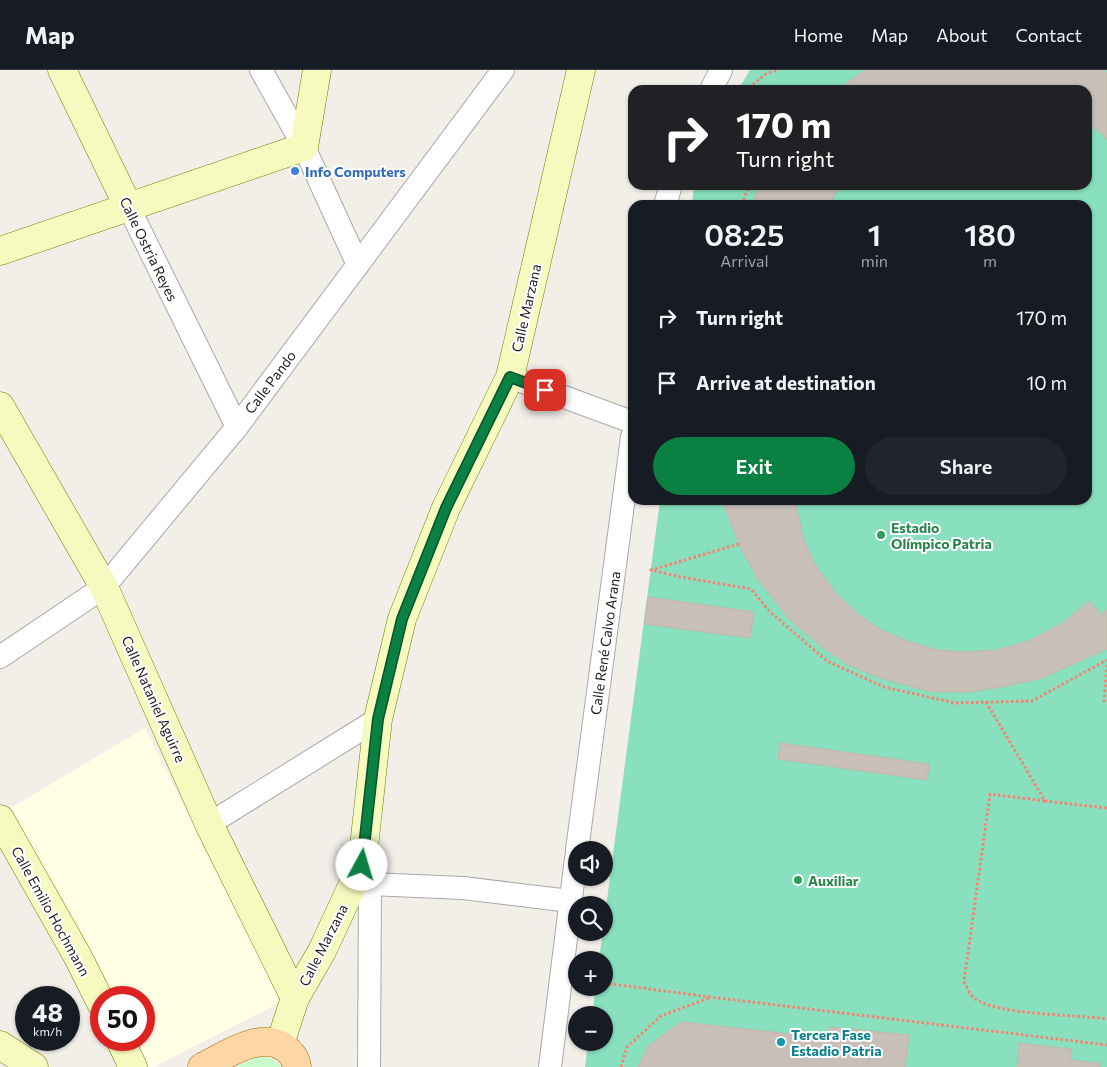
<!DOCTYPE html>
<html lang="en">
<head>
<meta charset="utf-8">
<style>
  body { margin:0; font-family:Commissioner,sans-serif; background:#20242c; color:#f1f3f6; height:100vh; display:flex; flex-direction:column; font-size:19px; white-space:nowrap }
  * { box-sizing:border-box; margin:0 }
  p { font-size:16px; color:#9ea1a6 }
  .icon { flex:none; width:28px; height:28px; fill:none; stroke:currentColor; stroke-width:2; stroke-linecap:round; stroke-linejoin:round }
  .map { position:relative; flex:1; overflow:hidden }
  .side { position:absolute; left:628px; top:130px; width:464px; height:305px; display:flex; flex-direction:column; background:#171b24; border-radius:15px; box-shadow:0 1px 4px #0004 }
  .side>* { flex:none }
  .hud { position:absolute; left:628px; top:15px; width:464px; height:105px; border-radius:15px; box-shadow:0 1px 4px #0004; background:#202124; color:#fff; overflow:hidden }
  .buttons { position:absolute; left:568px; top:771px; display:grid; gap:10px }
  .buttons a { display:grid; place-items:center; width:45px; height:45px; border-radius:50%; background:#171b24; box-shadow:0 1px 4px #0004; font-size:25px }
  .speed { position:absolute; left:15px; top:916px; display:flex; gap:10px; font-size:25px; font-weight:700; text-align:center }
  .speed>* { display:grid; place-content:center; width:65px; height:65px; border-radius:50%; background:#171b24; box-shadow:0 1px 4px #0004; line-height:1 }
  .speed small { font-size:12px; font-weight:400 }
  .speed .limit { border:8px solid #d22; background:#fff; color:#111 }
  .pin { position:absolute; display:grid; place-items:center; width:42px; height:42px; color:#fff; margin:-21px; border-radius:10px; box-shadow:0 2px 8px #0006 }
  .me { position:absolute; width:55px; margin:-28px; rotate:6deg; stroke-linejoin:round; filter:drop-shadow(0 0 4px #0008) }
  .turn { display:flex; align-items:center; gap:18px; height:105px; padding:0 25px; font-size:22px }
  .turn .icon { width:65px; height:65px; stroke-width:2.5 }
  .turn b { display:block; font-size:35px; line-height:42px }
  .eta { display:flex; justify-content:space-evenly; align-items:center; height:85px; text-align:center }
  .eta b { font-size:30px; font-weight:600; line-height:35px }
  .primary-button { display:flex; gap:10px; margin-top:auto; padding:10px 25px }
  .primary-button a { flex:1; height:58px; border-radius:30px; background:#0b8043; color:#fff; font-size:20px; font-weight:600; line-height:58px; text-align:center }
  .primary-button a+a { background:#20242c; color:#f1f3f6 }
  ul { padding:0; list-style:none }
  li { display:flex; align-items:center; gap:15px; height:65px; padding:0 25px }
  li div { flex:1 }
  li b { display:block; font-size:19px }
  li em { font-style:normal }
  header { display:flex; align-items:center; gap:30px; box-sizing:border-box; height:70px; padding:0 25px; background:#171b24; border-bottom:1px solid #363941 }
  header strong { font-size:24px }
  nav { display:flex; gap:28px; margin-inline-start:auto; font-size:18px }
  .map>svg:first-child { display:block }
  .education { fill:#ffffe5 }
  .park { fill:#c8facc }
  .pitch { fill:#88e0be }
  .building { fill:#c7bfb8; stroke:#c4b6ab }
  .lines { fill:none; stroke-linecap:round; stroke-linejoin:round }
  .street-casing { stroke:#a9a9a9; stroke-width:24 }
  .secondary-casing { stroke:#707d05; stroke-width:29 }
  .primary-casing { stroke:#a06b00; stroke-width:29 }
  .path { stroke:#fa8072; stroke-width:3; stroke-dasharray:2.5 2.5; stroke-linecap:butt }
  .street { stroke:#fff; stroke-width:22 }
  .secondary { stroke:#f7fabf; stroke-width:28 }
  .primary { stroke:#fcd6a4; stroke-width:28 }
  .route-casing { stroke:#07532c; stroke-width:12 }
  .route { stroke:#0b8043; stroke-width:9 }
  .shop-dot { fill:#3f7fe0; stroke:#fff; stroke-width:2 }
  .leisure-dot { fill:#2e9e5b; stroke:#fff; stroke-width:2 }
  .culture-dot { fill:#0f9aa8; stroke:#fff; stroke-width:2 }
  .labels { text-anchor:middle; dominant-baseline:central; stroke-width:4; stroke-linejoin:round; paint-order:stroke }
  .shop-label { font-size:14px; font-weight:bold; fill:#366cbe; stroke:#fff; text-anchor:start }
  .street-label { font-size:14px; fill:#222; stroke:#fff }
  .leisure-label { font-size:14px; font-weight:bold; fill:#27864d; stroke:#fff; text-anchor:start }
  .culture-label { font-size:14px; font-weight:bold; fill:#0d838f; stroke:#fff; text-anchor:start }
</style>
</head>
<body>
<header>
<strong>Map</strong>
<nav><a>Home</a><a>Map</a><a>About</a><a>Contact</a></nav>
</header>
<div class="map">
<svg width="1107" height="997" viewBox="0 0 1107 997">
  <rect width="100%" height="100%" fill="#f2efe9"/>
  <!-- education -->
  <path class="education" d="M145 658 282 932 153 997H149L135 970H144V928L112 927 11 738Z"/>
  <!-- park -->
  <path class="park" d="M258 986 272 989 282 997H236Z"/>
  <!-- pitch -->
  <path class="pitch" d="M750 0H1107V997H585L588 973 604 972V945H592L596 918H604V890H599L660 430H1086V135H692L694 115H1086V20H738Z"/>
  <!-- building -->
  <g class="building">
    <path d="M865 0H1103L1107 3V70L1101 63 1086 53V20H836Z"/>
    <path d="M760 115H841L829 135H751Z"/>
    <path d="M722 430H795L803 468 815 495 835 522 858 544 881 560 910 572 937 580 966 582 997 580 1030 570 1064 552 1089 531 1102 545 1107 539V579L1040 609 1001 617 969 622H932L880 608 848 595 822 577 788 548 757 508 739 474Z"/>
    <path d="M648 527 754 542 750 568 644 554Z"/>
    <path d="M780 673 929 694 927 710 778 689Z"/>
    <path d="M681 952 828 968 829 957 909 965 905 997H638L648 976Z"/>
    <path d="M1019 973 1071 979 1070 990 1100 993V997H1017Z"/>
  </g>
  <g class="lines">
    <!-- street casing -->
    <g class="street-casing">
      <g id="street">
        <path d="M261 0 304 77 358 195"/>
        <path d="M711 20 721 0"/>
        <path d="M665 135 671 115"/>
        <path d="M128 136 237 357"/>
        <path d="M510 307 632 352"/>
        <path d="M0 587 104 517 237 357 503 0"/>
        <path d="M209 754 378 649"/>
        <path d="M577 780 632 367"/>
        <path d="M362 795 370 814 369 997"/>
        <path d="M370 814 463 818 570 831"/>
        <path d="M550 997 576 788"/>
      </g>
    </g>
    <!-- secondary casing -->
    <g class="secondary-casing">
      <g id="secondary">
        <path d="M62 0 128 136"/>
        <path d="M0 181 304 77 317 0"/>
        <path d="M0 336 104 517 209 754 295 928"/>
        <path d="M0 749 78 887 101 933"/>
        <path d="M120 970 133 997"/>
        <path d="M280 974 295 928 322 881 362 795 378 649 402 549 446 438 510 307 581 0"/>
        <path d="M0 975 34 997"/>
      </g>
    </g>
    <!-- primary casing -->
    <g class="primary-casing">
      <path id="primary" d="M202 997C225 986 260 960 285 978 291 982 296 989 297 997"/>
    </g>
    <!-- path -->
    <g class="path">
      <path d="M740 16 747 19 766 4 776 0"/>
      <path d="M742 135 749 115"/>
      <path d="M739 474 651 500 681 507 751 519 770 542 827 591 884 617 955 633 1032 631 1107 590"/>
      <path d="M986 632 1045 731 1107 738"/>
      <path d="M1104 632 1107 595"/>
      <path d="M1045 731 990 724 964 912C967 917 970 925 974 928 999 946 1074 944 1107 949"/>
      <path d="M604 913 710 927 1107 975"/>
      <path d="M621 997 627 977 661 946 709 928"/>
    </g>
    <!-- street -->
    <use href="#street" class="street"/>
    <!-- secondary -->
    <use href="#secondary" class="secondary"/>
    <!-- primary -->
    <use href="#primary" class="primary"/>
  </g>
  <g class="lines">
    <!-- route casing -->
    <g class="route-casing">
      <path id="route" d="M362 795 378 649 402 549 446 438 510 307 545 320"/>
    </g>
    <!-- route -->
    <use href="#route" class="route"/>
  </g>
  <!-- markers -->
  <circle class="shop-dot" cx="295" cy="101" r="5"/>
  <g class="leisure-dot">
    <circle cx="881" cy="465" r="5"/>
    <circle cx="798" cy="810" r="5"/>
  </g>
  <circle class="culture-dot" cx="781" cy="972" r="5"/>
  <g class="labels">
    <!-- shop labels -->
    <g class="shop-label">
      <text x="305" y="101">Info Computers</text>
    </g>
    <!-- street labels -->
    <g class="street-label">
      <text transform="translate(149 179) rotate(64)">Calle Ostria Reyes</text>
      <text transform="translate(526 238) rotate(-77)">Calle Marzana</text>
      <text transform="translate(270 312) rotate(-53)">Calle Pando</text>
      <text transform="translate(605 573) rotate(-82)">Calle René Calvo Arana</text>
      <text transform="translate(154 629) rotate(66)">Calle Nataniel Aguirre</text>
      <text transform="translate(51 841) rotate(61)">Calle Emilio Hochmann</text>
      <text transform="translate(323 875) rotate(-63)">Calle Marzana</text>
    </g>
    <!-- leisure labels -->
    <g class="leisure-label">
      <text x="891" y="457">Estadio<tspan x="891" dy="16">Olímpico Patria</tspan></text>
      <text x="808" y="810">Auxiliar</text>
    </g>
    <!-- culture labels -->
    <g class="culture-label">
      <text x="791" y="964">Tercera Fase<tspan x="791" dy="16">Estadio Patria</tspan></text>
    </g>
  </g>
</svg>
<div class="buttons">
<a><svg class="icon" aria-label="sound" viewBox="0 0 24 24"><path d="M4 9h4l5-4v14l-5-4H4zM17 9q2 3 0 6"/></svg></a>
<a><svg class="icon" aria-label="search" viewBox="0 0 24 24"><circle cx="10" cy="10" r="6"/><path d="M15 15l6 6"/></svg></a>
<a>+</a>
<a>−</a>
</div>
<div class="speed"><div>48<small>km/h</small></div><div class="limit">50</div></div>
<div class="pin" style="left:545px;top:320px;background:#d93025"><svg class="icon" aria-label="arrive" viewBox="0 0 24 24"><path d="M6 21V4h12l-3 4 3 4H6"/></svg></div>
<svg class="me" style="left:362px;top:795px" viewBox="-20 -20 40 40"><circle r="19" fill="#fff"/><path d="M0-13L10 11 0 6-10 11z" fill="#0b8043"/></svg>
<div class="hud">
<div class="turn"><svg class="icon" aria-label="right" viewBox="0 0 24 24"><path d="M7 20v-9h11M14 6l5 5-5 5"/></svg><div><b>170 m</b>Turn right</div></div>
</div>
<section class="side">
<div class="eta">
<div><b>08:25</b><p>Arrival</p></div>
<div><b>1</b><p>min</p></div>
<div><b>180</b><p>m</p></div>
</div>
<ul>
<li><svg class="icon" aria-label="right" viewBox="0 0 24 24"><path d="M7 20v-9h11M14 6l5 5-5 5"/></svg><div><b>Turn right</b></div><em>170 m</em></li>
<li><svg class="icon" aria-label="arrive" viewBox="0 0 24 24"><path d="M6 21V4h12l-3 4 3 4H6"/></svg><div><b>Arrive at destination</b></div><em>10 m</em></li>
</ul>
<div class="primary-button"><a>Exit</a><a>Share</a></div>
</section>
</div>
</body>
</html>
